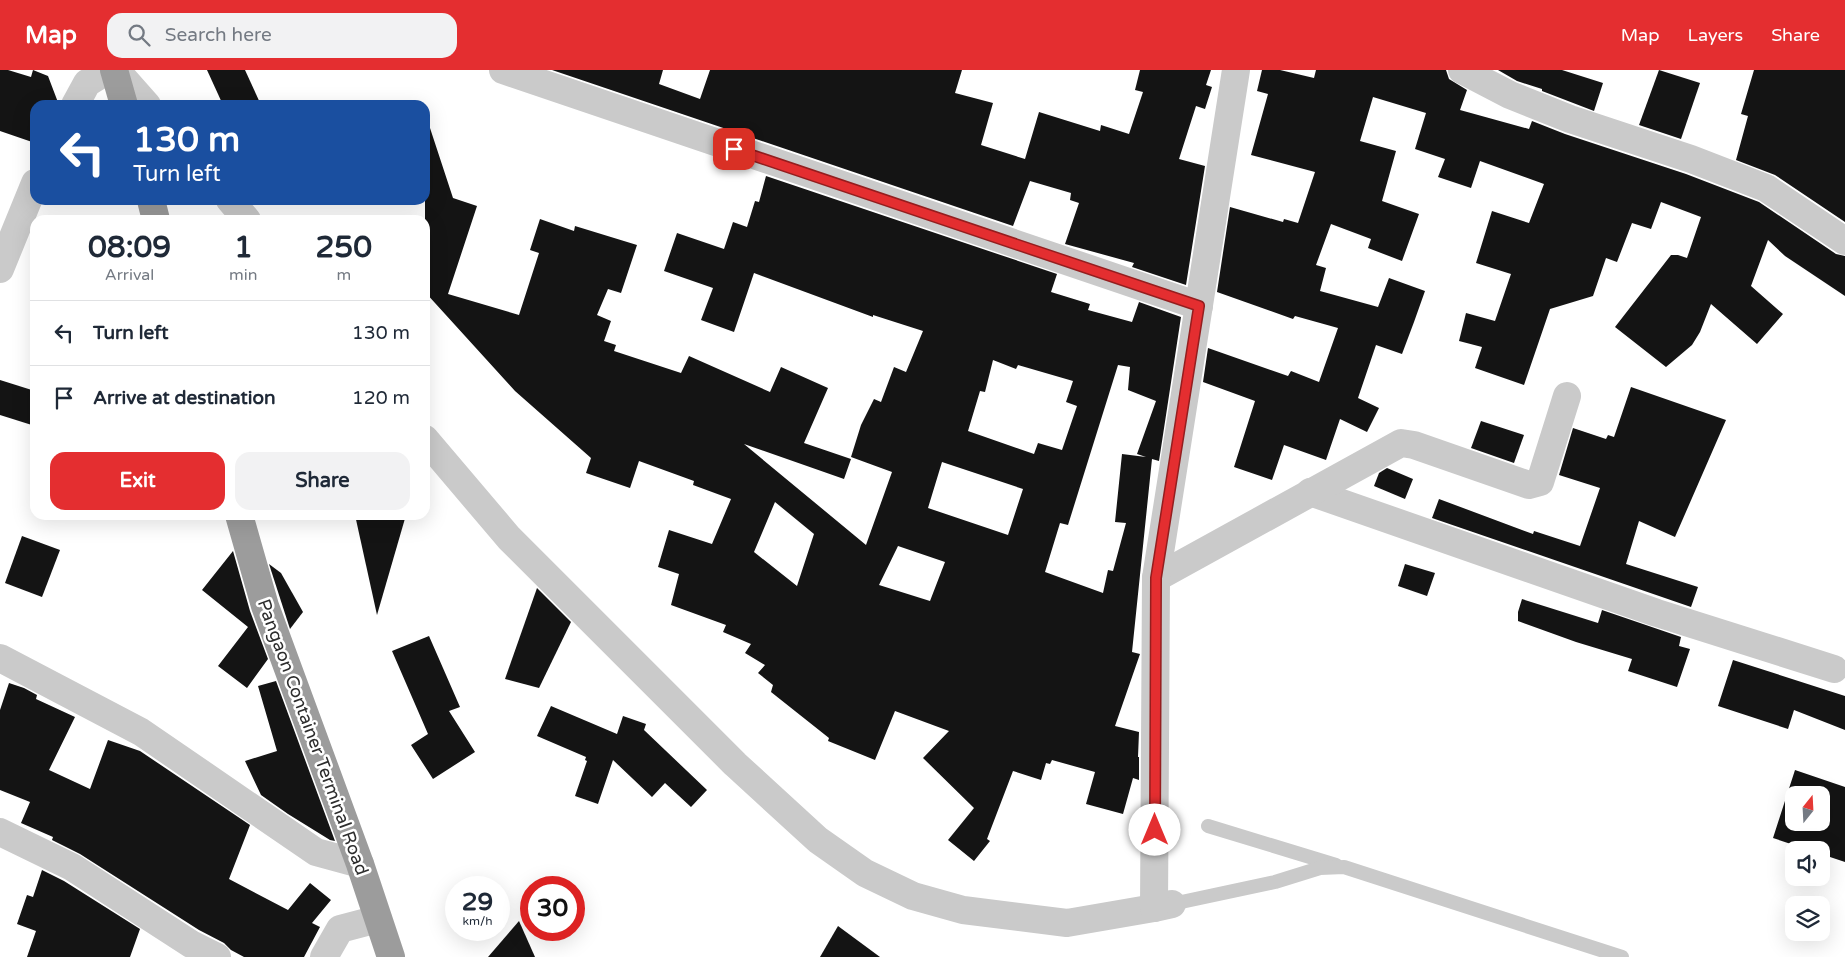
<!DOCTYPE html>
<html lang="en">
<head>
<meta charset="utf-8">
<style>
  body { margin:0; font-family:"Varela Round",sans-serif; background:#f2f2f3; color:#1f2937; height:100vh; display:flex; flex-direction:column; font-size:19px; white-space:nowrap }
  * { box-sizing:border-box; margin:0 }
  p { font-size:16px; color:#747a83 }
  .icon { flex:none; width:28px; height:28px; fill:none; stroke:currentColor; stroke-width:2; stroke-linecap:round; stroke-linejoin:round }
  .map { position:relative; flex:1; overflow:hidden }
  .side { position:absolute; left:30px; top:145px; width:400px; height:305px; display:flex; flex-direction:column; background:#fff; border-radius:15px; box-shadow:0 5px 20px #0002 }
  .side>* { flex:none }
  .top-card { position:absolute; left:30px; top:30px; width:400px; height:105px; border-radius:15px; box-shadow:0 5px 20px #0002; background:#1a4fa0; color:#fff; overflow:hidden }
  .needle { width:32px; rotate:18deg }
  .controls { position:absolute; left:1785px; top:716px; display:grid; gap:10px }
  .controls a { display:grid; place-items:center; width:45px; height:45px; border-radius:10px; background:#fff; box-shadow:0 5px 20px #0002; font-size:25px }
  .speed { position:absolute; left:445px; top:806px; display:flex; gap:10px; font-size:25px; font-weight:700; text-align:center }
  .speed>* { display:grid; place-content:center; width:65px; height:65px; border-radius:50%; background:#fff; box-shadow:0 5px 20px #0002; line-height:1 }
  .speed small { font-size:12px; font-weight:400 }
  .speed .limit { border:8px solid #d22; background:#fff; color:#111 }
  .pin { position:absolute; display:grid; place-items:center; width:42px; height:42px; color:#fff; margin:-21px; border-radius:10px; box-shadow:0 2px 8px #0006 }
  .me { position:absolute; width:55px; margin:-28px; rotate:0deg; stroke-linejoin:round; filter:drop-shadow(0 0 4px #0008) }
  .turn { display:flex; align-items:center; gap:18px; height:105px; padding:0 20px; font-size:22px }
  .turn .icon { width:65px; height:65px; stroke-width:2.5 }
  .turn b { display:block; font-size:35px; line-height:42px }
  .eta { display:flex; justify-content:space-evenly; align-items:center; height:85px; text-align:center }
  .eta b { font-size:30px; font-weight:700; line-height:35px }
  .action { display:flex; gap:10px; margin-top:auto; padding:10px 20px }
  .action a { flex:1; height:58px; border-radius:15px; background:#e42e30; color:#fff; font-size:20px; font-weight:700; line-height:58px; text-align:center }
  .action a+a { background:#f2f2f3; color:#1f2937 }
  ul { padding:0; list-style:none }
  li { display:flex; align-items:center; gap:15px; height:65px; padding:0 20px; border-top:1px solid #e0e1e3 }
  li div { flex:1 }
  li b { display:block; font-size:19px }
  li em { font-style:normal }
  header { display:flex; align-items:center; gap:30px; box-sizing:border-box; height:70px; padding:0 25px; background:#e42e30; color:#fff }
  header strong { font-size:24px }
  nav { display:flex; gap:28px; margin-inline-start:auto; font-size:18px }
  .search { width:350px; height:45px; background:#f2f2f3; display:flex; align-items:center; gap:12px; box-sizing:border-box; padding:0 18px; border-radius:15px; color:#747a83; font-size:19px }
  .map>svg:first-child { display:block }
  .building { fill:#141414; fill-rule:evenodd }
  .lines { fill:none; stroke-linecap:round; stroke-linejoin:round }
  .service { stroke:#cacaca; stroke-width:14 }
  .minor { stroke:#cacaca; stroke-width:28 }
  .trunk { stroke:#9c9c9c; stroke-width:28 }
  .route-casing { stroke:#941e1f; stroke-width:12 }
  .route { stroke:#e42e30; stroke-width:9 }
  .labels { text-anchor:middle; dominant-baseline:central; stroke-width:5; stroke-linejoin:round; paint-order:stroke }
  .street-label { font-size:18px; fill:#2d2d2d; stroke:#fff }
</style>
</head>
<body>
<header>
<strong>Map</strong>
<div class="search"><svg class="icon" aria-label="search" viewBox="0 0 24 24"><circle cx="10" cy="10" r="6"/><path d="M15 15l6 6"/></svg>Search here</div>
<nav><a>Map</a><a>Layers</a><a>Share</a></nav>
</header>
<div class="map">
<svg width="1845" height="887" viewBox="0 0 1845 887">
  <rect width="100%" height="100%" fill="#fff"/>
  <!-- building -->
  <g class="building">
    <path d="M0 0H8L31 7 33 0 48 6 59 35H35V73L0 61Z"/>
    <path d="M207 0H245L261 35H223Z"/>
    <path d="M552 0H663L659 14 700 29 710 0H962L955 23 993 33 981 75 1025 89 1039 42 1100 61 1101 55 1129 64 1143 22 1135 20 1140 0H1211L1206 15 1212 17 1205 39 1196 36 1179 89 1205 96 1186 215 1132 197 1134 193 1065 174 1079 133 1070 130 1071 123 1030 111 1013 156Z"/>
    <path d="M1262 0H1280L1314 8 1316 0H1446L1449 9 1467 20 1460 40 1529 59 1532 51 1565 64 1686 104 1759 132 1836 184 1845 186V226L1785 186 1768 170 1751 216 1783 244 1757 274 1711 234 1700 262 1692 275 1666 297 1615 257 1671 185H1678L1687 188 1701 147 1661 132 1651 159 1632 153 1617 192 1606 188 1593 226 1550 239 1524 315 1475 298 1482 277 1459 271 1466 243 1495 251 1511 204 1476 193 1492 141 1529 153 1544 114 1480 91 1471 118 1438 107 1445 89 1415 79 1426 43 1373 27 1360 71 1396 81 1382 131 1419 144 1402 191 1368 178 1371 169 1331 154 1316 195 1326 198 1320 221 1378 237 1389 208 1425 221 1414 252 1402 284 1376 275 1358 328 1379 338 1367 362 1340 349 1326 390 1284 375 1272 410 1234 397 1255 331 1203 312 1208 278 1288 306 1291 301 1319 312 1338 258 1295 246 1293 249 1217 222 1230 137 1283 152 1284 149 1298 153 1315 102 1251 85 1268 24 1257 21Z"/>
    <path d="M1498 0H1562L1603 13 1594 41 1542 21V19L1517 11Z"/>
    <path d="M1659 0 1700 13 1681 69 1639 55Z"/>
    <path d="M1754 0H1845V152L1775 105 1736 90 1748 46 1741 44Z"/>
    <path d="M425 58H430L453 128 477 136 448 224 519 245 539 183 530 180 540 149 574 161 575 156 637 175 621 223 608 219 597 245 611 251 604 271 616 275 614 281 681 303 689 286 770 322 781 297 828 318 804 373 851 389 844 409 744 374 866 475 892 402 851 387 861 355 874 329 881 332 894 297 906 302 923 261 873 245V247L754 203 734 262 701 250 713 218 664 201 677 163 724 179 733 152 747 157 755 131 759 132 766 106 1057 204 1051 222 1090 234 1088 240 1132 252 1139 232 1181 247 1159 391 1152 389 1132 582 1140 584 1115 656 1139 662 1138 687H1139V710L1133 708 1123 744 1086 734 1095 702 1052 690 1050 694 1046 693 1041 710 1013 701 987 769 990 771 974 791 948 770 974 738 923 688 949 661 895 641 875 690 828 671 829 668 771 622 773 615 758 603 765 595 745 583 751 574 723 562 726 555 671 535 679 504 658 497 669 460 712 474 731 429 693 415 694 411 639 391 630 418 586 403 591 388 515 321 425 222ZM993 290 1016 299 1018 295 1073 311 1066 332 1077 336 1062 380 1038 373 1034 384 968 361 980 321 985 322ZM1118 295 1130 297 1128 320 1156 331 1137 384 1146 387 1122 384 1115 452 1126 453 1113 501 1108 500 1103 523 1045 502 1060 453 1068 455ZM942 392 1023 419 1008 465 928 438ZM775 432 814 464 797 516 754 482ZM898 476 945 492 930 531 879 515Z"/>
    <path d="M0 310 35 321V356L0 345Z"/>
    <path d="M1631 317 1726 350 1675 467 1639 451 1626 494 1698 517 1691 537 1432 448 1439 429 1533 464 1534 461 1580 476 1600 418 1559 405 1573 358 1606 369 1608 365 1614 367Z"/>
    <path d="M1481 351 1524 365 1514 393 1471 378Z"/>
    <path d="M1387 398 1413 409 1405 429 1374 416 1379 403Z"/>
    <path d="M355 445H406L377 545Z"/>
    <path d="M22 466 60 480 42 527 5 513Z"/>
    <path d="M233 481 250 541 268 589 247 618 218 596 248 557 202 520Z"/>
    <path d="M269 494 281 503 303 542 290 559Z"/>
    <path d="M1405 494 1435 503 1427 526 1398 516Z"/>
    <path d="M537 518 571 552 539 618 505 609Z"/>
    <path d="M1522 529 1598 553 1602 540 1681 567 1679 576 1690 579 1677 617 1628 601 1632 589 1576 572 1518 551V542Z"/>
    <path d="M429 566 460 637 449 641 475 682 433 709 411 675 428 664 392 581Z"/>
    <path d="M1733 590 1845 626V660L1794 640 1788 659 1718 636Z"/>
    <path d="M276 611 335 771 330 770 288 744 261 725 245 691 277 681 258 616Z"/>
    <path d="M9 613 24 618 37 625 36 629 75 647 49 700 90 719 108 670 140 681 250 755 229 809 288 840 310 813 331 830 312 853 320 857 304 887H244L231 880 224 873 199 860 80 784 52 770 53 767 21 753 30 732 0 720V640Z"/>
    <path d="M551 636 617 664 623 646 646 654 644 660 707 720 691 737 665 713 652 727 613 690 598 734 575 726 587 691 585 690 586 687 537 666Z"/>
    <path d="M1795 700 1845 717V792L1821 784V780H1809L1773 768ZM1794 725H1821V752H1794Z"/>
    <path d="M42 800 64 811 140 859 130 887H27L36 861 17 854 27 825 33 827Z"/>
    <path d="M519 851 535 887H488Z"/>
    <path d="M838 856 880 887H820Z"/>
  </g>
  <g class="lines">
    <!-- service -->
    <g class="service">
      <path d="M1208 756 1336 795"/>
      <path d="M1172 834 1275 812 1320 798 1344 797 1622 887"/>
    </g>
    <!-- minor -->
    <g class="minor">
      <path d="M116 0 147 35"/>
      <path d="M503 0 1199 236"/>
      <path d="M1462 0 1510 25 1570 49 1691 89 1766 118 1845 171"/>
      <path d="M75 35 87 13 108 0"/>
      <path d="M230 130 247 150"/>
      <path d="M0 199 35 113"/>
      <path d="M425 369 509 468 735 694 818 770 865 803 913 826 963 840 1067 853 1154 838 1172 834"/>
      <path d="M1310 422 1657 543 1834 599"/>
      <path d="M1156 508 1401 373 1414 375 1529 415 1540 412 1567 326"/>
      <path d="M0 588 141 662 316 782 360 794"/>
      <path d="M0 762 72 797 191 874 217 887"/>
      <path d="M1154 838 1156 508 1236 0"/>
      <path d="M324 887 340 859 378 849"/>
    </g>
    <!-- trunk -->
    <g class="trunk">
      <path d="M114 0 124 35"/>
      <path d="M151 130 156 150"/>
      <path d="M239 445 265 536 360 794 391 887"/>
    </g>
  </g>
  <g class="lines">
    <!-- route casing -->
    <g class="route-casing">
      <path id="route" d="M734 79 1199 236 1156 508 1155 760"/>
    </g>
    <!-- route -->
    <use href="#route" class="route"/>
  </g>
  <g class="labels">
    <!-- street labels -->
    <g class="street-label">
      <text transform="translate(313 667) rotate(70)">Pangaon Container Terminal Road</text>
    </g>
  </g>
</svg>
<div class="controls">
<a><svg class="needle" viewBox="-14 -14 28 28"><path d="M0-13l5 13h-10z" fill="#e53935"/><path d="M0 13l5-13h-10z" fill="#747a83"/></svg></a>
<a><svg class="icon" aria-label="sound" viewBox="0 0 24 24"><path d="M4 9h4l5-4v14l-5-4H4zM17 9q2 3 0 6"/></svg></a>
<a><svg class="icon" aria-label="layers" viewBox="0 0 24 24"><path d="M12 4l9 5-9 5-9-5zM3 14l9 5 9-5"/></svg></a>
</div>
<div class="speed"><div>29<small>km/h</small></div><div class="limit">30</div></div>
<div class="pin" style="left:734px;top:79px;background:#d93025"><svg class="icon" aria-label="arrive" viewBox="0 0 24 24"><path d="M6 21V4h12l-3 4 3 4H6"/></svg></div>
<svg class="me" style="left:1155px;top:760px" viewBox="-20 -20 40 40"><circle r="19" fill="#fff"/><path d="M0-13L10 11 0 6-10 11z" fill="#e42e30"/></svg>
<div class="top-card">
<div class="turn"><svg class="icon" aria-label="left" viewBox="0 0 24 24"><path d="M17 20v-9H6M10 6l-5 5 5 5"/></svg><div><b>130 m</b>Turn left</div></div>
</div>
<section class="side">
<div class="eta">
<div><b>08:09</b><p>Arrival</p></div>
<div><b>1</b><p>min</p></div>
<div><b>250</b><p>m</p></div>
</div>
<ul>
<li><svg class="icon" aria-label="left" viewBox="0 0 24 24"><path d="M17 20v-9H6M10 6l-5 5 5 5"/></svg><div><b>Turn left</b></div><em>130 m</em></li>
<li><svg class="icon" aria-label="arrive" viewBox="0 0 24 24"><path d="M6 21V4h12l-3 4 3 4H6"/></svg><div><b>Arrive at destination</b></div><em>120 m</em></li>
</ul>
<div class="action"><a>Exit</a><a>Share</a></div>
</section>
</div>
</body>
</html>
